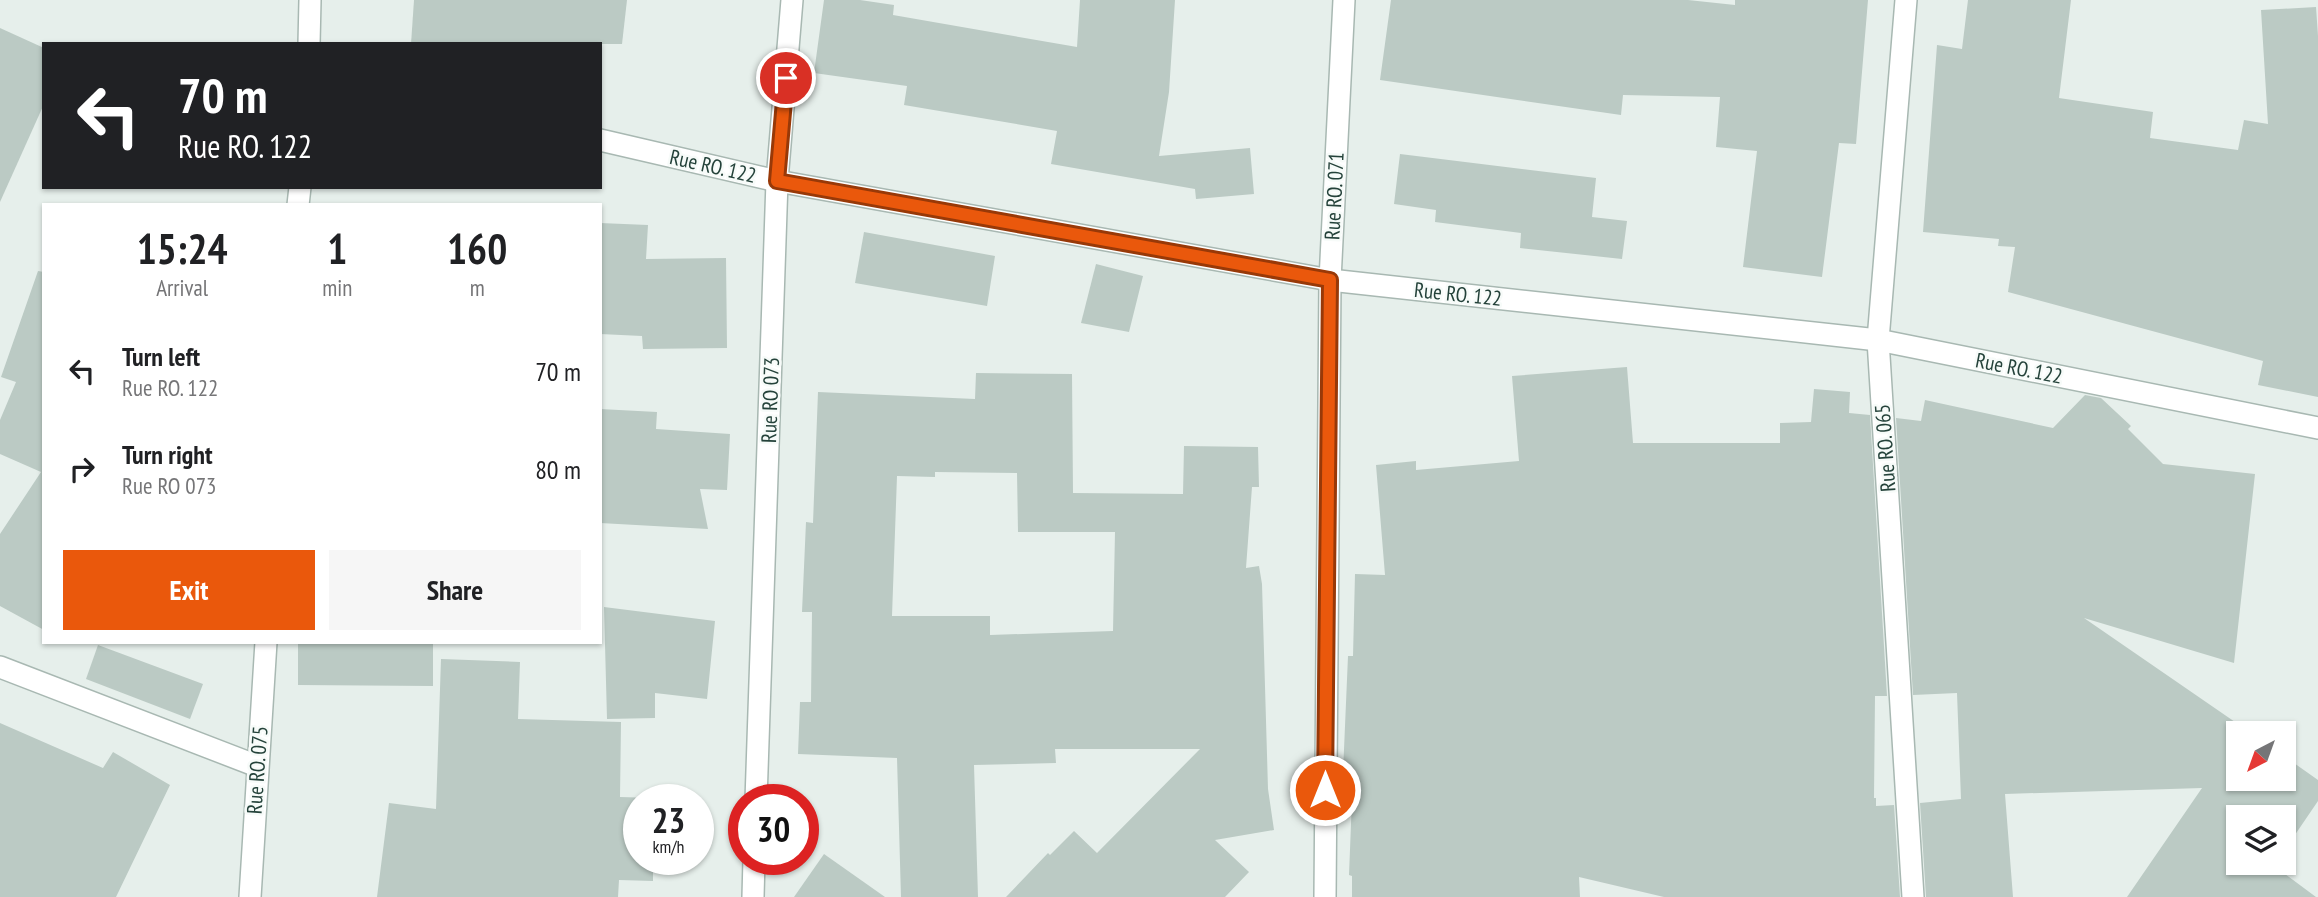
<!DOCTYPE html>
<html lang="en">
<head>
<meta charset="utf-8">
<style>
  body { margin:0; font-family:"PT Sans Narrow",sans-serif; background:#f6f6f6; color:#202124; height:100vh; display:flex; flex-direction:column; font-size:26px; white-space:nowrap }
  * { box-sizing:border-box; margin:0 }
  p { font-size:23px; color:#757577 }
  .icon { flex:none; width:38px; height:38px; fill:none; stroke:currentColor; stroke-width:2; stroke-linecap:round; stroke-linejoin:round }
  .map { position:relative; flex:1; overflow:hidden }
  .details { position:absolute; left:42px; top:203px; width:560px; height:441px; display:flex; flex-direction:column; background:#fff; border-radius:0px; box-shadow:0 2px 5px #0004 }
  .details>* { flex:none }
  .hud { position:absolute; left:42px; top:42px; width:560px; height:147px; border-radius:0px; box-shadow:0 2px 5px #0004; background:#202124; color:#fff; overflow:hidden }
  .needle { width:46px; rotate:221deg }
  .tools { position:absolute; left:2226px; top:721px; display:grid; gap:14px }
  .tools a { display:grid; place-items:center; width:70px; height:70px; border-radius:0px; background:#fff; box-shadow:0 2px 5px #0004; font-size:35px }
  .speed { position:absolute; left:623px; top:784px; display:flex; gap:14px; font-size:35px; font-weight:700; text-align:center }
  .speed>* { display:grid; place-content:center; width:91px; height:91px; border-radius:50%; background:#fff; box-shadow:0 2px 5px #0004; line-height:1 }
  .speed small { font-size:18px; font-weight:400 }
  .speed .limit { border:10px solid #d22; background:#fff; color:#111 }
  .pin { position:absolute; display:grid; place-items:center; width:60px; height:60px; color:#fff; margin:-30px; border:4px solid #fff; border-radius:50%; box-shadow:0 2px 7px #0007 }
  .me { position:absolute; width:77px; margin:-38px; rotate:0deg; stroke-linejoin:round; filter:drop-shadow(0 0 5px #0008) }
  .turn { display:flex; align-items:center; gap:24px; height:147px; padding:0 21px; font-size:32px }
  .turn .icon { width:91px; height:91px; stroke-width:2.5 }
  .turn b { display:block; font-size:49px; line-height:60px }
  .eta { display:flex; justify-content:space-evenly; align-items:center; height:119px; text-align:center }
  .eta b { font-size:42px; font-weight:600; line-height:49px }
  .primary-button { display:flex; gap:14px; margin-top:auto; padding:14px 21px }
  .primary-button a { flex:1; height:80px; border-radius:0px; background:#ea580c; color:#fff; font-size:28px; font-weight:600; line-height:80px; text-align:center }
  .primary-button a+a { background:#f6f6f6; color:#202124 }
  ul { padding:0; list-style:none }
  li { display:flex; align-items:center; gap:21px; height:98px; padding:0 21px }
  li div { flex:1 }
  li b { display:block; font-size:26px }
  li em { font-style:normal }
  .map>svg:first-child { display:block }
  .building { fill:#bbcac4; fill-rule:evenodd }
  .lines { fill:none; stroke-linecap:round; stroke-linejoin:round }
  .minor-casing { stroke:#a8b8b2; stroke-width:24 }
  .minor { stroke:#fff; stroke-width:21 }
  .route-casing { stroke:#983908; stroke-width:18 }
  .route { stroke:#ea580c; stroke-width:12 }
  .labels { text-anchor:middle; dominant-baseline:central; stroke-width:5; stroke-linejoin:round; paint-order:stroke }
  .street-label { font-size:21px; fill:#24423a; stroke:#f7fbf9 }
</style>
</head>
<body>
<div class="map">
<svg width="2318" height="897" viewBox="0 0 2318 897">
  <rect width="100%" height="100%" fill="#e6efeb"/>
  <!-- building -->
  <g class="building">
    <path d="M414 0H627L622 44H411Z"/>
    <path d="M824 0H860L894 5 893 15 1077 47 1080 0H1175L1169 92 1159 156 1250 148 1254 194 1196 199 1195 189 1051 164 1057 131 904 105 907 86 814 73Z"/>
    <path d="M1391 0H1688L1735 5V0H1868L1856 144 1839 143 1822 277 1743 267 1757 151 1716 147 1720 97 1623 95 1621 115 1380 80Z"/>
    <path d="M1968 0H2071L2059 98 2153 112 2150 138 2238 150 2244 120 2268 124 2261 10 2316 7 2318 36V397L2258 385 2263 361 2008 292 2015 247 1998 246 1999 239 1923 232 1937 45 1962 49Z"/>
    <path d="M0 28 44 48V104L0 202Z"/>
    <path d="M1400 154 1596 178 1592 217 1627 221 1622 259 1520 248 1521 233 1435 222 1436 210 1394 204Z"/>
    <path d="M600 223 648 225 646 259 726 258 727 348 643 349 642 336 600 334Z"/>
    <path d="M864 232 995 256 987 306 855 283Z"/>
    <path d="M1096 264 1143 276 1129 332 1081 323Z"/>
    <path d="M38 271 44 272V630L0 606V534L41 472 0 454V420L16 382 1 377Z"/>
    <path d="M1627 367 1633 443H1780V423L1811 422 1814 389 1850 392 1849 413 1870 415 1887 696H1875L1874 798H1876V806L1894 805 1900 897H1664L1579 877 1580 897H1352V876L1349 875 1353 773H1343L1348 656H1353L1355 574 1385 575 1376 465 1416 461V470L1519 461 1512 376Z"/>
    <path d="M976 373 1072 374 1073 493 1183 494 1184 446 1258 447 1259 487H1252L1246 568 1259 566 1262 584 1268 789 1274 830 1215 840 1249 872 1225 897H1006L1048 853 1050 855 1074 831 1097 853 1200 749H1055L1056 763 974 765 978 897H901L897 758 798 754 800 702H811L812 612H802L806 522 813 523 818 392 975 399ZM935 472 1017 473 1018 532H1115L1113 631 990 635V616H892L897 476 935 477Z"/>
    <path d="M2085 395 2101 398 2131 426 2128 429 2163 464 2255 474 2234 663 2084 618 2251 733H2238V779H2284V756L2318 780V801L2284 851V817H2238V863H2276L2274 866 2316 897H2127L2202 788 2005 794 2013 897H1926L1920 803 1961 799 1957 693 1913 695 1896 418 1921 421 1925 400 2053 428Z"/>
    <path d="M600 409 657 412 656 429 730 434 727 490 700 489 708 529 600 523Z"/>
    <path d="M604 607 715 621 707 699 655 693V718L607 719Z"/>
    <path d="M298 642H433V686L298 685Z"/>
    <path d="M98 645 203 684 190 719 86 679Z"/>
    <path d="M441 659 520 662 518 719 621 722 620 797 655 798 639 800V859H653V881L619 880 618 897H377L389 803 436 809Z"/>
    <path d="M0 723 103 768 113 752 170 785 116 897H0Z"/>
    <path d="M824 854 885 897H794Z"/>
  </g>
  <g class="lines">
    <!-- minor casing -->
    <g class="minor-casing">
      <g id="minor">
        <path d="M1906 0 1878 340 1913 897"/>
        <path d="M309 44 310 0"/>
        <path d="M600 140 777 181 1330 280 1878 340 2318 428"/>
        <path d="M298 205 300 187"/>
        <path d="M0 667 257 766"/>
        <path d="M756 800 777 181 792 0"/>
        <path d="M250 897 266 642"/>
        <path d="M753 897 754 859"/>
        <path d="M1325 897 1330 280 1344 0"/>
      </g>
    </g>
    <!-- minor -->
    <use href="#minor" class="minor"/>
  </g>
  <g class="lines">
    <!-- route casing -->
    <g class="route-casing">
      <path id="route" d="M786 78 777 181 1330 280 1325 790"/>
    </g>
    <!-- route -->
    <use href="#route" class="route"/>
  </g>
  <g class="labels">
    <!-- street labels -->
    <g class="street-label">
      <text transform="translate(713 166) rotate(13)">Rue RO. 122</text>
      <text transform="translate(1334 196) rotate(-87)">Rue RO. 071</text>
      <text transform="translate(1458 294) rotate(6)">Rue RO. 122</text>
      <text transform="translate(2019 368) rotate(11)">Rue RO. 122</text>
      <text transform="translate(770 400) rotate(-88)">Rue RO 073</text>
      <text transform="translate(1885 448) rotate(-94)">Rue RO. 065</text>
      <text transform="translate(257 770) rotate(-86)">Rue RO. 075</text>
    </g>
  </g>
</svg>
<div class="tools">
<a><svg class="needle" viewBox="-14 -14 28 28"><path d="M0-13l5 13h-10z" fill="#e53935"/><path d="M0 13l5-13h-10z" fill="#757577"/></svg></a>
<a><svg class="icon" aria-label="layers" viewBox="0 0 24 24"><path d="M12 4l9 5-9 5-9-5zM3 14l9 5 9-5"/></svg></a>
</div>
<div class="speed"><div>23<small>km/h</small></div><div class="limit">30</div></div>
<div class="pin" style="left:786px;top:78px;background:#d93025"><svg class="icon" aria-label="arrive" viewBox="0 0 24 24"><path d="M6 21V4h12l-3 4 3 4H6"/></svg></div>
<svg class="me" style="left:1325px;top:790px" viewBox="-20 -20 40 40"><circle r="17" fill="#ea580c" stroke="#fff" stroke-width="3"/><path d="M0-11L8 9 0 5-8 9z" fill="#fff"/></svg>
<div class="hud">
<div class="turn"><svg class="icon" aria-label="left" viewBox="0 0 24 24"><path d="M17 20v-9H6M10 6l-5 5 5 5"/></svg><div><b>70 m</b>Rue RO. 122</div></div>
</div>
<section class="details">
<div class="eta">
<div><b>15:24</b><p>Arrival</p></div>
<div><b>1</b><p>min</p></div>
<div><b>160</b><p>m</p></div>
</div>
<ul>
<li><svg class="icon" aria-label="left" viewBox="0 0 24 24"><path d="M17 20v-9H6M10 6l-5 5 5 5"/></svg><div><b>Turn left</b><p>Rue RO. 122</p></div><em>70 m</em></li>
<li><svg class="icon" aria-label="right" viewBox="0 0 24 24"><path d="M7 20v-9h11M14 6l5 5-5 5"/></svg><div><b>Turn right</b><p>Rue RO 073</p></div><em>80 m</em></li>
</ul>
<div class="primary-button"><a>Exit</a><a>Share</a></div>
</section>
</div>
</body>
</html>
